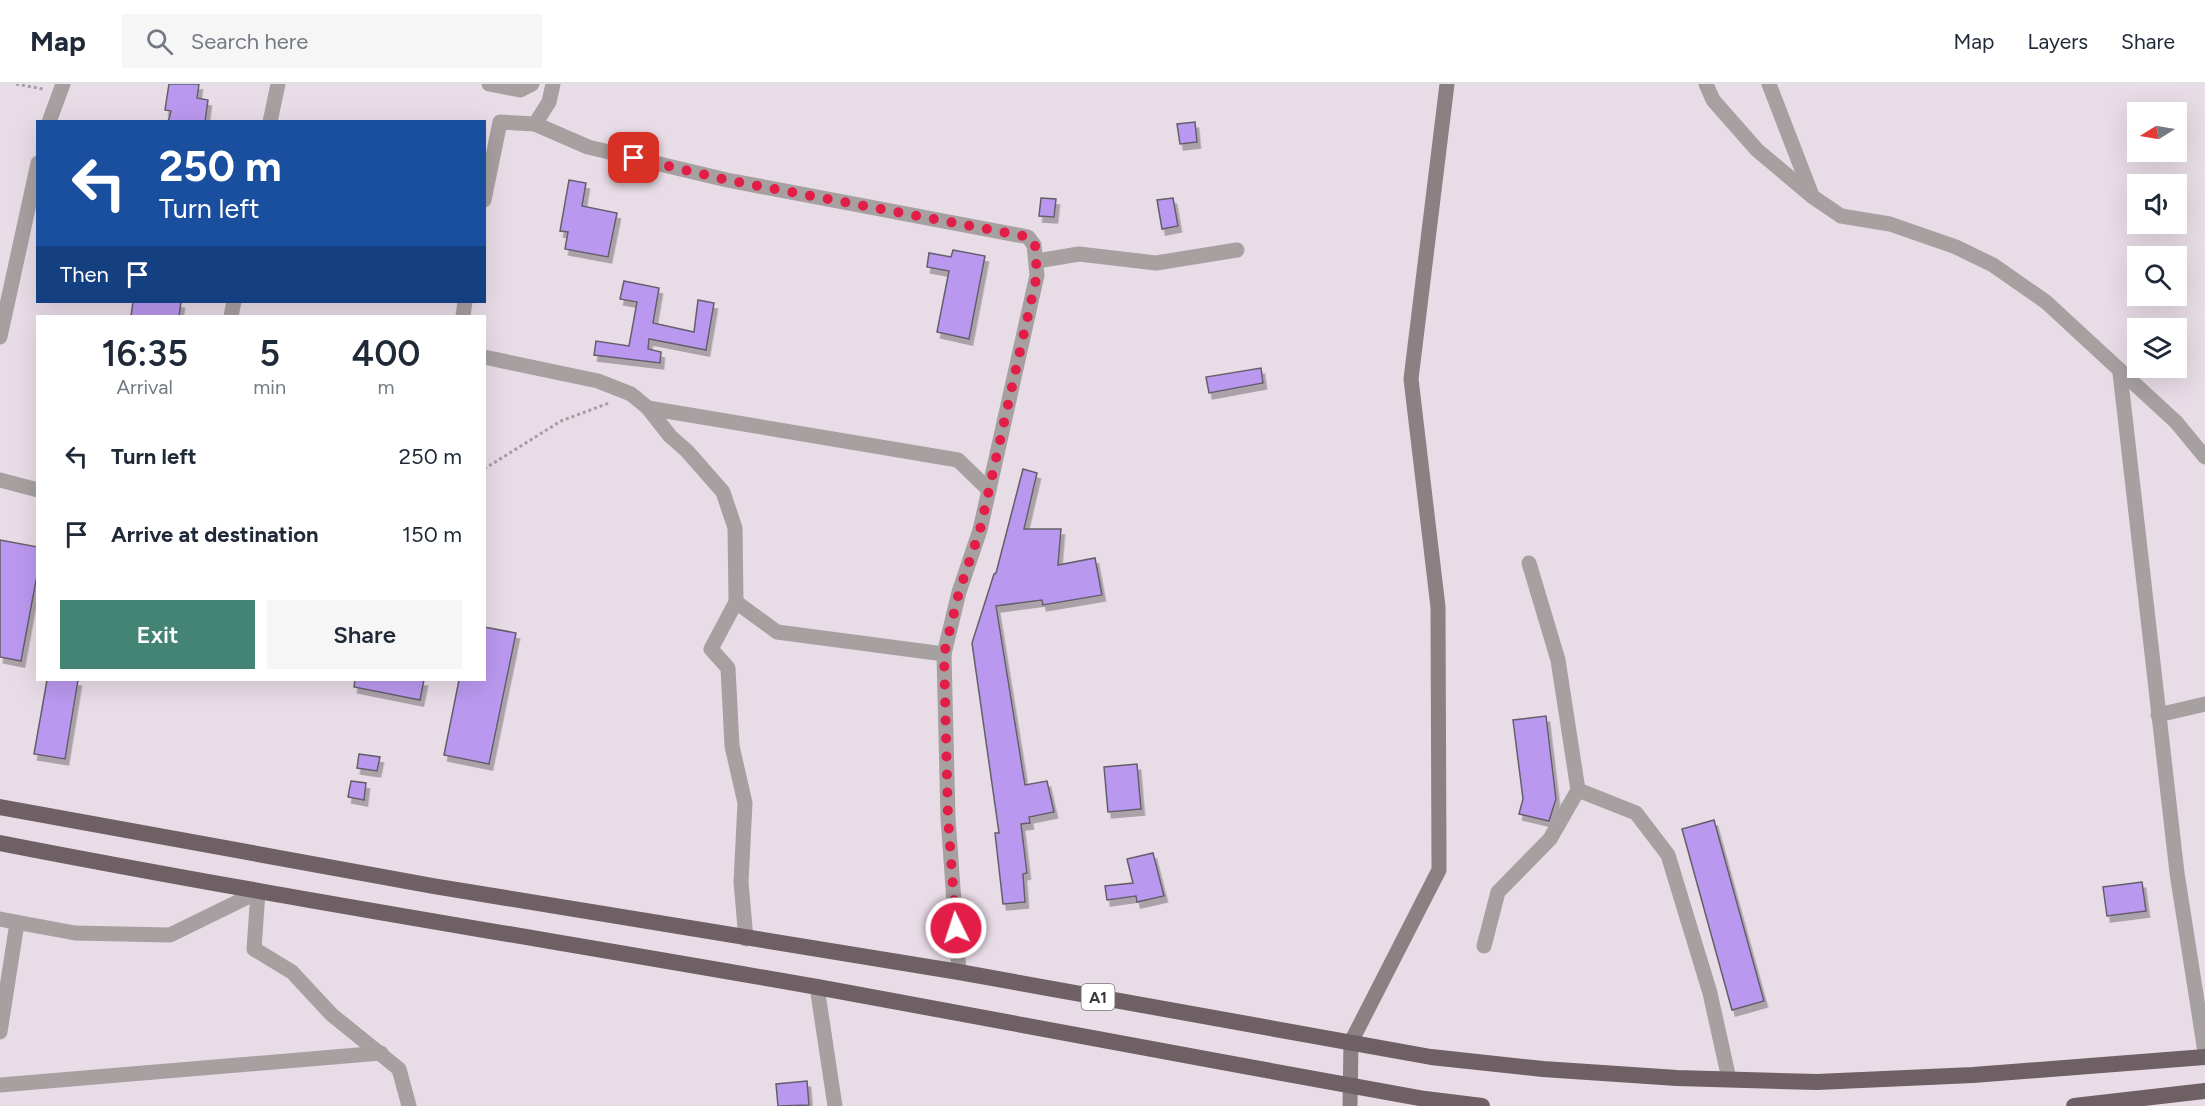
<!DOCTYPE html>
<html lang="en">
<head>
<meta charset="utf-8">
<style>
  body { margin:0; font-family:Figtree,sans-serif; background:#f6f6f7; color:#1f2937; height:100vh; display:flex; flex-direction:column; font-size:22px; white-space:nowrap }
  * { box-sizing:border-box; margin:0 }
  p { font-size:20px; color:#747a83 }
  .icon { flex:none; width:33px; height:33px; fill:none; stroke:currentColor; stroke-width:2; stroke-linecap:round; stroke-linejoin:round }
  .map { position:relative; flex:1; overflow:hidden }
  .details { position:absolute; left:36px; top:231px; width:450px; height:366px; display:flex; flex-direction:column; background:#fff; border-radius:0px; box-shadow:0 6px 24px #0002 }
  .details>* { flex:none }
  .banner { position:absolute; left:36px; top:36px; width:450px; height:183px; border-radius:0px; box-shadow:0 6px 24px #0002; background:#1a4fa0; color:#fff; overflow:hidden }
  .needle { width:39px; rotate:259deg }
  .fabs { position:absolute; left:2127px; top:18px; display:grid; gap:12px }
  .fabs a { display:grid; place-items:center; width:60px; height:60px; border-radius:0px; background:#fff; box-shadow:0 6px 24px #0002; font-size:30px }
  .pin { position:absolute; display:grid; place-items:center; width:51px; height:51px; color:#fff; margin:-26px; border-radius:12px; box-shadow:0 3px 9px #0006 }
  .me { position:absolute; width:66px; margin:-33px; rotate:356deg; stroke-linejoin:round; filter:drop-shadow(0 0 4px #0008) }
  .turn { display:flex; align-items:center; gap:21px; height:126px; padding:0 24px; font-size:27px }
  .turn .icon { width:78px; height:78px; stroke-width:2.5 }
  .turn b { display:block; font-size:42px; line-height:51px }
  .then { display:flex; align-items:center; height:57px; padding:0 24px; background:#0003; gap:12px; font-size:22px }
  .eta { display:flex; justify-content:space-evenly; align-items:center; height:102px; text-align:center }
  .eta b { font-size:36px; font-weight:600; line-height:42px }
  .action { display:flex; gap:12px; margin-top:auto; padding:12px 24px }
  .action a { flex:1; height:69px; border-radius:0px; background:#438474; color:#fff; font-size:24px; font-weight:600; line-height:69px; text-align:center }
  .action a+a { background:#f6f6f7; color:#1f2937 }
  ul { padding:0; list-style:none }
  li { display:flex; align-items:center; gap:18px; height:78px; padding:0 24px }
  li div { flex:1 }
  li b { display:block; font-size:22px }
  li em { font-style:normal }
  header { display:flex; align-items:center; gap:36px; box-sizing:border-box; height:84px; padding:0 30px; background:#fff; border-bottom:2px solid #e0e1e3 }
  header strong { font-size:28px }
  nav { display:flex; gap:33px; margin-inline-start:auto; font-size:21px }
  .search { width:420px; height:54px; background:#f6f6f7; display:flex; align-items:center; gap:15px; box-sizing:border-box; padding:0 21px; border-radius:0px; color:#747a83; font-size:22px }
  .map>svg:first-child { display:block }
  .building { fill:#ba98ef; stroke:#635f6b; stroke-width:1.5; filter:url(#shadow) }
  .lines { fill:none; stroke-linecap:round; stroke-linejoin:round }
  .path { stroke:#a69ca4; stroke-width:3; stroke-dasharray:3 3; stroke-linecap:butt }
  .minor { stroke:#a7a0a1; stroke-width:15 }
  .secondary { stroke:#8b8082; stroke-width:15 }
  .trunk { stroke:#6e6064; stroke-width:16 }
  .route { stroke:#e11d48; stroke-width:10; stroke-dasharray:0 18 }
  .labels { text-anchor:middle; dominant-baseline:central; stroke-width:4.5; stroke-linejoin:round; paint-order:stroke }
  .shield { fill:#fff; stroke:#777476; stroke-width:1.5 }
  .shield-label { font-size:16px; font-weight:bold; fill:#3d383c }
</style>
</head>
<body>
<header>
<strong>Map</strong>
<div class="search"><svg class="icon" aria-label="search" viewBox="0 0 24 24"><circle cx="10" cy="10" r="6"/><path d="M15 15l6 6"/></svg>Search here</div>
<nav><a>Map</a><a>Layers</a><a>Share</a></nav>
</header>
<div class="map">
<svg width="2205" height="1022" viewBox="0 0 2205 1022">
  <defs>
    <filter id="shadow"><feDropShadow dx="3.5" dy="6" stdDeviation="0" flood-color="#0004"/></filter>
  </defs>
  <rect width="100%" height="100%" fill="#e8dce6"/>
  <!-- building -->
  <g class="building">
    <path d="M169 0H199L197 14 208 16 205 38H168L171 27 165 26Z"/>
    <path d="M1195 38 1197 58 1180 60 1177 40Z"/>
    <path d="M569 96 586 99 582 122 617 129 608 173 565 165 568 148 560 147Z"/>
    <path d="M1041 114 1056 115 1054 133 1039 132Z"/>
    <path d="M1173 114 1178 142 1162 145 1157 116Z"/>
    <path d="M953 166 985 172 969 255 937 248 949 187 927 183 929 169 951 173Z"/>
    <path d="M624 197 659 204 653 239 694 248 698 216 714 219 706 266 649 255 648 265 661 268 660 279 594 271 596 257 629 262 637 218 620 215Z"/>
    <path d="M133 218H181L179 232H131Z"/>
    <path d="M1261 284 1263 299 1209 309 1206 293Z"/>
    <path d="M1023 385 1037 389 1024 445H1061L1058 481 1095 474 1102 511 1043 521 1042 516 996 522 1025 701 1047 697 1054 728 1029 733 1030 739 1021 740 1027 789 1023 790 1025 818 1003 820 995 749H999L972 559 994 490 996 489Z"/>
    <path d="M0 456 38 463V486L21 577 0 573Z"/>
    <path d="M484 543 516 549 489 680 444 671 459 596H484Z"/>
    <path d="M47 596H78L65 675 34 670Z"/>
    <path d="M355 596H424L420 616 354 603Z"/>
    <path d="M1546 632 1556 715 1549 737 1519 730 1523 715 1513 636Z"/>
    <path d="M359 670 380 673 377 687 357 684Z"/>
    <path d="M1137 680 1141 725 1108 728 1104 683Z"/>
    <path d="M351 697 366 699 364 716 348 713Z"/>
    <path d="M1714 736 1764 917 1732 926 1682 745Z"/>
    <path d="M1153 769 1164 812 1137 818 1136 812 1107 816 1105 802 1133 799 1127 775Z"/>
    <path d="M2142 798 2146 827 2107 832 2103 803Z"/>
    <path d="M807 997 809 1021 778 1022 776 1000Z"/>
  </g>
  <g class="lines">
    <!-- path -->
    <g class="path">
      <path d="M16 0 43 5"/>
      <path d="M484 385 561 337 609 319"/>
    </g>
    <!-- minor -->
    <g class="minor">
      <path d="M489 0 520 6 532 0"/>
      <path d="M1706 0 1713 16 1757 66 1813 113 1841 132 1890 140 1956 163 1993 181 2046 218 2176 338 2205 373"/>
      <path d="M1769 0 1811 109"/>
      <path d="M49 38 63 0"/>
      <path d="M270 38 278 0"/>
      <path d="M535 40 588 63 727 96 1028 153 1034 161 1037 191 980 446 959 508 944 570 948 734 959 888"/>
      <path d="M484 116 500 38 535 40 549 18 553 0"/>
      <path d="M1037 177 1079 170 1156 179 1237 166"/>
      <path d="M231 232 234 218"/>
      <path d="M463 232 465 218"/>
      <path d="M0 253 38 79"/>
      <path d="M484 273 598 297 631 310 648 324 670 352 687 367 723 408 735 444 736 518 711 565 728 584 732 662 745 719 741 798 746 855"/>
      <path d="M2120 289 2177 789 2205 968"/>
      <path d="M648 324 958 376 989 406"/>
      <path d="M0 396 38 406"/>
      <path d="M736 518 777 548 944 570"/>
      <path d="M2158 631 2205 620"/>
      <path d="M1578 706 1636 729 1668 771 1710 909 1729 995"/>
      <path d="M258 808 254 865 292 888 332 931 399 985 409 1022"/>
      <path d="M0 835 75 849 170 851 258 808"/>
      <path d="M1484 862 1498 808 1550 755 1578 706 1558 576 1529 479"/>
      <path d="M817 903 835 1022"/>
      <path d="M0 948 17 839"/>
      <path d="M0 1001 381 969"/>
    </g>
    <!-- secondary -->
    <path class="secondary" d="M1350 1022 1351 958 1439 786 1438 523 1411 295 1447 0"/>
    <!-- trunk -->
    <g class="trunk">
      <path d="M0 723 433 802 959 888 1431 973 1543 985 1677 994 1817 998 1973 991 2205 973"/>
      <path d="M0 759C271 812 544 855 817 903 1019 939 1222 979 1425 1015L1482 1022"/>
      <path d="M2074 1022 2205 1007"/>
    </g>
  </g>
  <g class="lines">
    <!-- route -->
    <path class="route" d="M634 74 727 96 1029 153 1035 161 1037 191 980 446 959 508 944 570 948 734 956 844"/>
  </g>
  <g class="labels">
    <!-- shield labels -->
    <rect class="shield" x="1081.5" y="900" width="33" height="26" rx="4.5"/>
    <g class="shield-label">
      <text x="1098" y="913">A1</text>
    </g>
  </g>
</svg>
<div class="fabs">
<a><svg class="needle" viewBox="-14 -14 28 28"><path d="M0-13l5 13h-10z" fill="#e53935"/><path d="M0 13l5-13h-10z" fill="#747a83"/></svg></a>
<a><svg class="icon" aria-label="sound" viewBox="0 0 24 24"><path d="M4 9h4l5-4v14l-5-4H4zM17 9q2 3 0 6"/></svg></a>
<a><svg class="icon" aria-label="search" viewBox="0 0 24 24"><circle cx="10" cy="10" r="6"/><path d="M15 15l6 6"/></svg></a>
<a><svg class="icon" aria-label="layers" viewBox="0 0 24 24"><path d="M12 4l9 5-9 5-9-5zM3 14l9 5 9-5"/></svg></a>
</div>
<div class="pin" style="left:634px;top:74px;background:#d93025"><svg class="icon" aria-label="arrive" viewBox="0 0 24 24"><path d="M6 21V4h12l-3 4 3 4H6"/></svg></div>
<svg class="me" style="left:956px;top:844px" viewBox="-20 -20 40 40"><circle r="17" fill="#e11d48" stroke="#fff" stroke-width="3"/><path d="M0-11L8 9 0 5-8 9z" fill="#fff"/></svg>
<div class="banner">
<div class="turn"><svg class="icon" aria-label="left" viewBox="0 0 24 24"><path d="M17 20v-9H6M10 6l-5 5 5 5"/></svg><div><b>250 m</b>Turn left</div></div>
<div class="then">Then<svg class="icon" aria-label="arrive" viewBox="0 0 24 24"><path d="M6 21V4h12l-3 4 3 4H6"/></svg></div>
</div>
<section class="details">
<div class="eta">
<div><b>16:35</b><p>Arrival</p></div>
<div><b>5</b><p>min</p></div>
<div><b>400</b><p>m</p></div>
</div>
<ul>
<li><svg class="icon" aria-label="left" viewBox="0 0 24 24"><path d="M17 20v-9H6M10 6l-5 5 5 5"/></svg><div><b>Turn left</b></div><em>250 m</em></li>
<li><svg class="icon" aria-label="arrive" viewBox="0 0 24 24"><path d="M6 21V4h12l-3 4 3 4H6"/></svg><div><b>Arrive at destination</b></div><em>150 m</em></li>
</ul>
<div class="action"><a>Exit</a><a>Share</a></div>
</section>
</div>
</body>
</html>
